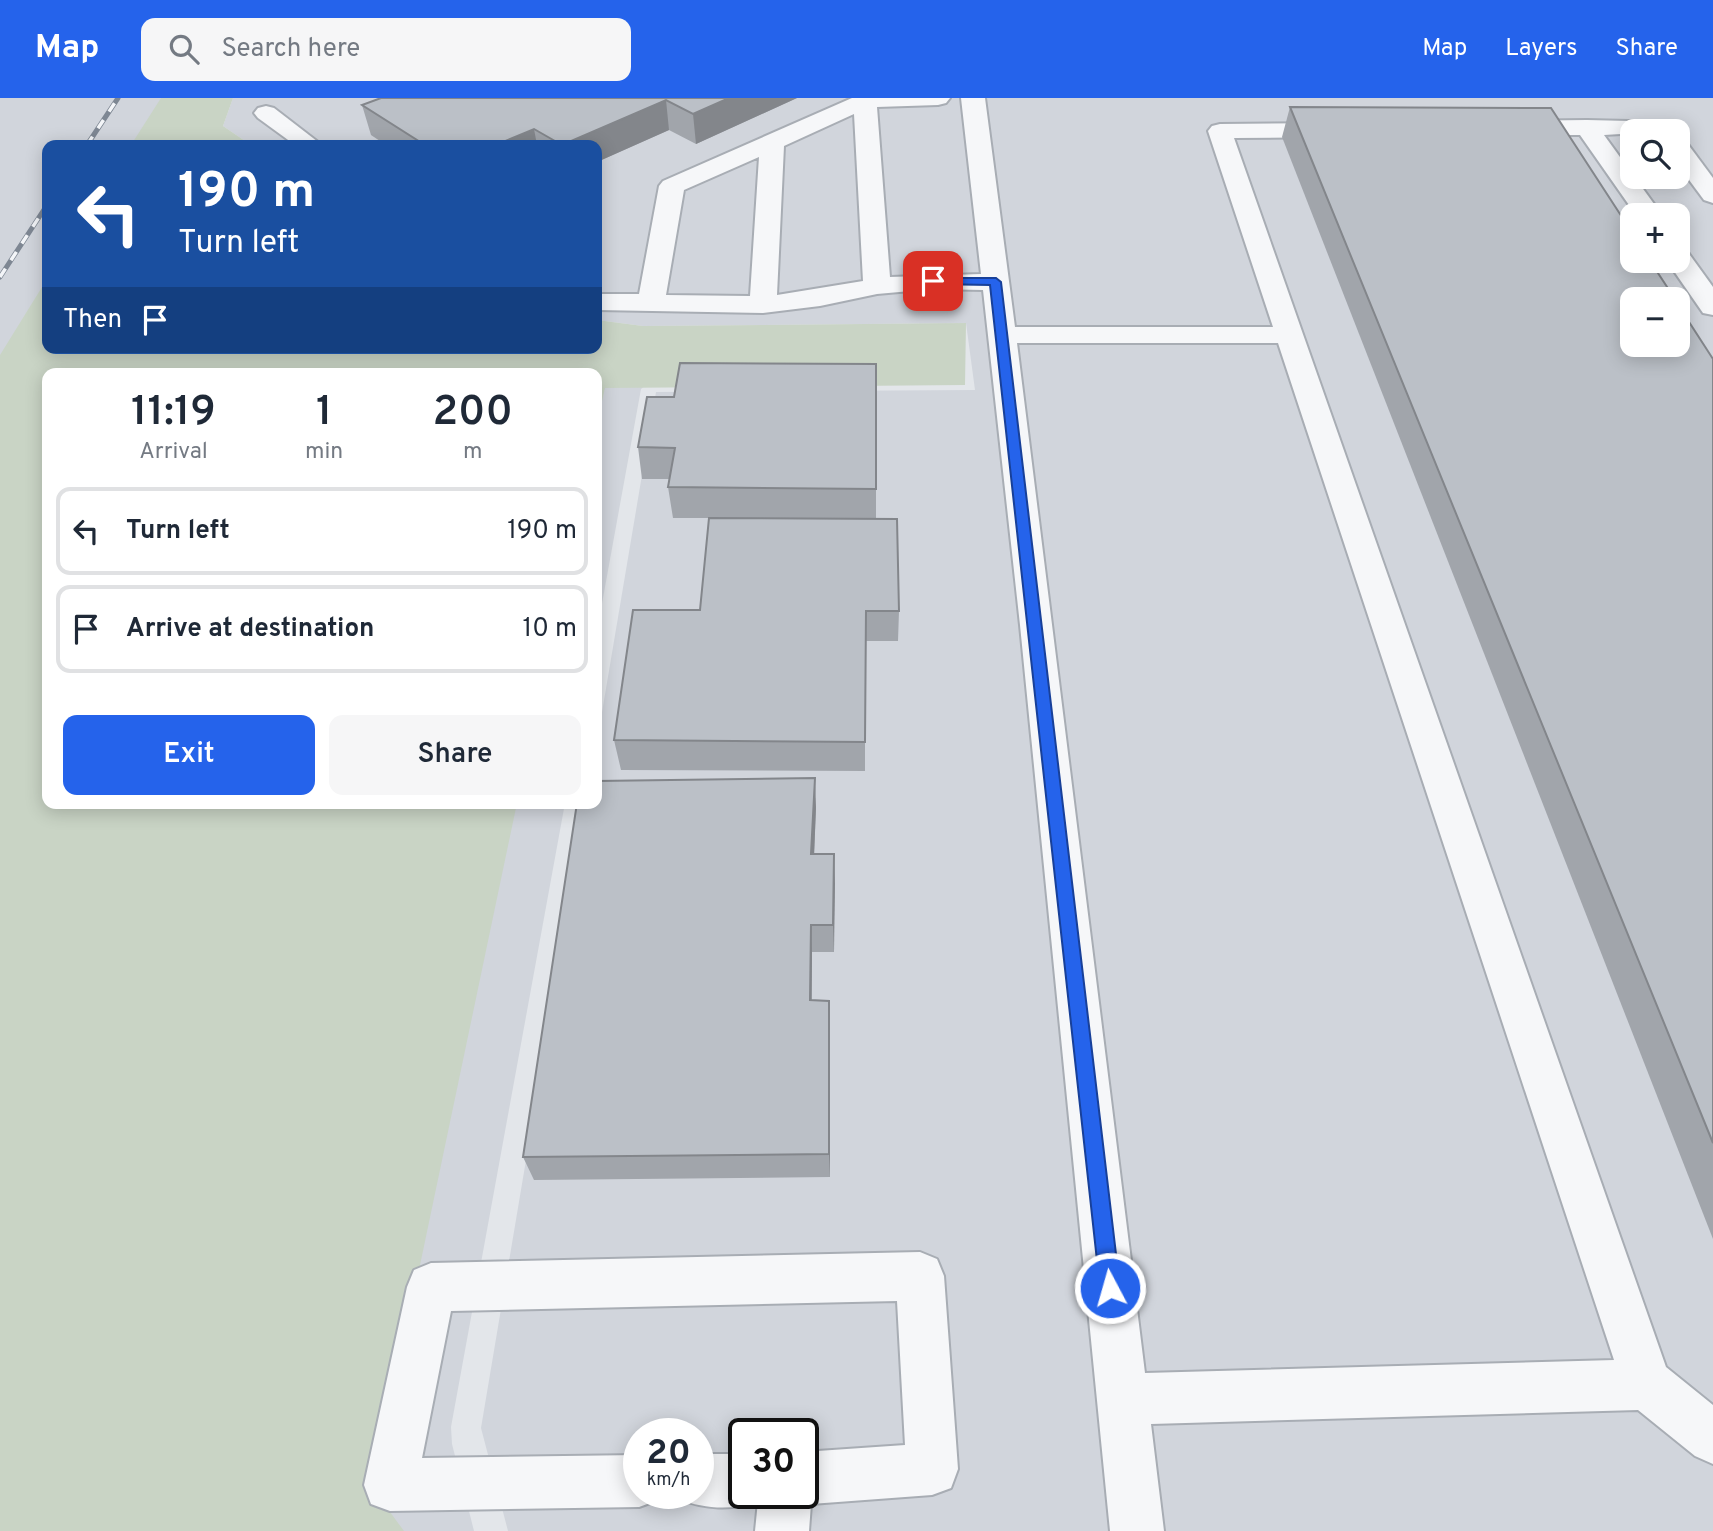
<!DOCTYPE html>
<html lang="en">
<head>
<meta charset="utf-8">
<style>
  body { margin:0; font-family:Overpass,sans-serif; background:#f6f6f7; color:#1f2937; height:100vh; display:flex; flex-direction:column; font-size:26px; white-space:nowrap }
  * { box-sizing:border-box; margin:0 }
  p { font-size:23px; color:#747a83 }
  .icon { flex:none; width:38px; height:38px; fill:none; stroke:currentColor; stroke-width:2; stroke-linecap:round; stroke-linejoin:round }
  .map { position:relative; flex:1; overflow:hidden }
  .sheet { position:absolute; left:42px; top:270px; width:560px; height:441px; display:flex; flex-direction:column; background:#fff; border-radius:14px; box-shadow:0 4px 18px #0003 }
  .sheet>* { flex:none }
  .guide { position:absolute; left:42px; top:42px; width:560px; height:214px; border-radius:14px; box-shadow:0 4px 18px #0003; background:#1a4fa0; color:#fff; overflow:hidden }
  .controls { position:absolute; left:1620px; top:21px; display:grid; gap:14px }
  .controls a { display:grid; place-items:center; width:70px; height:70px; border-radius:14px; background:#fff; box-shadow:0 4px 18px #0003; font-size:35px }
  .speed { position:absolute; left:623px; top:1320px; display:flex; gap:14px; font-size:35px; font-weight:700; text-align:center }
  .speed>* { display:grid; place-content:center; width:91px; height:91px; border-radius:50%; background:#fff; box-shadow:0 4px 18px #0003; line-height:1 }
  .speed small { font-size:18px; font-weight:400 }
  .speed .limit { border:4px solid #111; border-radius:10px; background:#fff; color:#111 }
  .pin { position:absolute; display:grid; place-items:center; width:60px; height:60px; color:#fff; margin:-30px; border-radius:14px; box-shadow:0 4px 10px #0006 }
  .me { position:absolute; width:77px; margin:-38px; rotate:354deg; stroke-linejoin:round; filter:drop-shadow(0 0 5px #0008) }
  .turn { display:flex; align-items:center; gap:24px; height:147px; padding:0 21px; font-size:32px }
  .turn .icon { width:91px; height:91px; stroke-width:2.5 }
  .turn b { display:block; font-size:49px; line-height:60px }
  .then { display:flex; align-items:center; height:66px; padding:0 21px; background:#0003; gap:14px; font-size:26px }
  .eta { display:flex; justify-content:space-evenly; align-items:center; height:119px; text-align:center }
  .eta b { font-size:42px; font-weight:600; line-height:49px }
  .action { display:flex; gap:14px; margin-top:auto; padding:14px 21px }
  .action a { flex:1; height:80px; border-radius:14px; background:#2563eb; color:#fff; font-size:28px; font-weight:600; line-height:80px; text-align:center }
  .action a+a { background:#f6f6f7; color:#1f2937 }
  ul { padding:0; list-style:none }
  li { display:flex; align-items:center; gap:21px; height:88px; margin:0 14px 10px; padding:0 7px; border:4px solid #e0e1e3; border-radius:14px }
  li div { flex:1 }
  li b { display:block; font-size:26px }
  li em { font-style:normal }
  header { display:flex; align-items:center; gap:42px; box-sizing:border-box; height:98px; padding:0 35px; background:#2563eb; color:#fff }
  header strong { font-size:33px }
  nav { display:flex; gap:38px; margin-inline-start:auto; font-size:24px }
  .search { width:490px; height:63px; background:#f6f6f7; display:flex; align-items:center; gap:18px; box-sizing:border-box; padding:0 24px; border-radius:14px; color:#747a83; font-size:26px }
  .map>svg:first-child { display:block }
  .built { fill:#d1d5dc; fill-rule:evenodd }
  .green { fill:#c9d4c5 }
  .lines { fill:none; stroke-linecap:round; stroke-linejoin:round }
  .minor-casing { stroke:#a8adb4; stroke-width:4 }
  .minor { fill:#f6f7f9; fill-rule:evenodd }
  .rail-casing { stroke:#7e8793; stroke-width:5 }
  .rail { stroke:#f3f5f8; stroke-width:3.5; stroke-dasharray:10; stroke-linecap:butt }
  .wall { fill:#a1a5ab }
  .shaded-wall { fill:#83868b }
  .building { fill:#bbc0c7; stroke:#83868b; stroke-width:2 }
  .route { fill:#2563eb; stroke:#184099; stroke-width:2 }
</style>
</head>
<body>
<header>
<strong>Map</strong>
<div class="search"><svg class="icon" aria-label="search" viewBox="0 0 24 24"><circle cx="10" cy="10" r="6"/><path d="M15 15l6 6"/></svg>Search here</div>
<nav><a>Map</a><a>Layers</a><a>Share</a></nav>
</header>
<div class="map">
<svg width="1713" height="1433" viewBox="0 0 1713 1433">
  <rect width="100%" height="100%" fill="#e3e6ea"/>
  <!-- built -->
  <g class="built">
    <path d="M0 0H220L209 31 232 47H47V275L0 557Z"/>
    <path d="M233 0H1713V1433H508L481 1330 586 705H597V644L656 294 975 292 966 225 643 228 597 222V47H251L223 28ZM1633 33H1678V79H1633ZM1633 117H1678V163H1633ZM1633 201H1678V247H1633ZM639 1335H698V1395H639ZM744 1335H803V1395H744Z"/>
    <path d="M597 250 648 285 641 291 597 533Z"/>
    <path d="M474 705H565L451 1329 452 1346 474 1433H295Z"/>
  </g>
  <!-- green -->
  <g class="green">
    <path d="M161 0H233L223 28 251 47H131Z"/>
    <path d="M47 181V250H597V222L643 228 966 225 965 287 605 290 597 325V275H47V705H517L373 1391 404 1433H0V257Z"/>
  </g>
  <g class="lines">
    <!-- minor casing -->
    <g class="minor-casing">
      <g id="minor">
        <path d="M852 0H950L946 5 938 7 877 9 890 179 981 176 961 0H985L1015 229H1273L1208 33 1212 28 1220 26 1336 25 1344 27 1348 32 1344 37 1336 39 1234 40 1666 1269 1713 1307V1366L1695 1358 1638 1312 1151 1326 1164 1433H1110L1020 527 983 192 933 191 877 196 820 208 763 215 597 212V196H639L659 88 663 83ZM854 16 863 183 777 197 784 48ZM759 59 750 198 666 197 684 92ZM1017 245H1278L1614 1262 1145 1275Z"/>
        <path d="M266 8 274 10 322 47H295L258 20 254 15 258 10Z"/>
        <path d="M1587 22 1670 24 1674 29 1671 33 1604 37 1662 117H1636L1580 37H1512L1504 35 1500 30 1504 25 1512 23Z"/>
        <path d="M1678 43 1687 45 1713 80V105L1704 102 1678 67Z"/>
        <path d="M1678 151 1687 153 1713 189V217L1703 215 1667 163H1678Z"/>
        <path d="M920 1154 937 1161 944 1178 958 1371 951 1390 932 1397 811 1406 809 1433H755L758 1403C733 1413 704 1411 679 1401L677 1395H698V1356H744V1395H803V1354L905 1347 897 1203 451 1213 422 1360 639 1357V1395H661L658 1402 639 1409 390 1413 371 1406 364 1387 407 1189 414 1172 431 1165Z"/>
      </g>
    </g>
    <!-- minor -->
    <use href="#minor" class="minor"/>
    <!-- rail casing -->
    <g class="rail-casing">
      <g id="rail">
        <path d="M87 47 118 0"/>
        <path d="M0 179 47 107"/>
      </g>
    </g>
    <!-- rail -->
    <use href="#rail" class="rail"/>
  </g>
  <!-- wall -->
  <g class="wall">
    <path d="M381 0H797L696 46 669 32 597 64V47H386L371 37 362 7Z"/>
    <path d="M1290 9 1713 261V1141L1282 39Z"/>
    <path d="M876 266V421L899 513 898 543H865V673L621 672 614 642 700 512 709 420H673L668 389 669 381H642L638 349 674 299Z"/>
    <path d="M816 709 814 756H834V854H812V902L830 929V1079L534 1082 523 1059Z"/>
  </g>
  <!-- shaded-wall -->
  <g class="shaded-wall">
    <path d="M729 0H797L696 46 693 16Z"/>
    <path d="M666 2 669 32 597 64V47H562Z"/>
    <path d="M534 31 537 47H496Z"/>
    <path d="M815 680 816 709 813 784 811 756Z"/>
    <path d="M834 756 835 785 834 854 833 827Z"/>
    <path d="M811 827 812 854 811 928 810 902Z"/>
    <path d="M829 903 830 929V1079L829 1056Z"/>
  </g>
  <!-- building -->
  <g class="building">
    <path d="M381 0H729L693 16 666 2 562 47 534 31 496 47H425L362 7Z"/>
    <path d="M1290 9 1551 10 1633 136V163H1650L1675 201H1633V247H1678V207L1713 261V1045Z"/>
    <path d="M680 265 876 266V391L668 389 675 350 638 349 647 299H674Z"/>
    <path d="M709 420 897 421 899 513H866L865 644 614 642 633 512H700Z"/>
    <path d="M815 680 811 756H834L833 827H811L810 902 829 903V1056L523 1059 577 705H597V683Z"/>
  </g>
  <!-- route -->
  <path class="route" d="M929 180H996L1001 184 1120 1190 1117 1197 1110 1200 1103 1197 1100 1190 990 187 933 186 929 185Z"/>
</svg>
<div class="controls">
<a><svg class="icon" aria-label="search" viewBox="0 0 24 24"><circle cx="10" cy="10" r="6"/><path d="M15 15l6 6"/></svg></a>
<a>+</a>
<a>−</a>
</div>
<div class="speed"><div>20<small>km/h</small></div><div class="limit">30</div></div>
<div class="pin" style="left:933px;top:183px;background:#d93025"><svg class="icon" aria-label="arrive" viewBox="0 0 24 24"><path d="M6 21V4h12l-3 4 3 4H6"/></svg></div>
<svg class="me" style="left:1110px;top:1190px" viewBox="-20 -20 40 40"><circle r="17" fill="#2563eb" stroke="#fff" stroke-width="3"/><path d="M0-11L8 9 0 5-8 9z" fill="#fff"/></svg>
<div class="guide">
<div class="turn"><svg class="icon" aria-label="left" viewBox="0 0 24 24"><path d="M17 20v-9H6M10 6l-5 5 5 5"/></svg><div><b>190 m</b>Turn left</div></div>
<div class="then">Then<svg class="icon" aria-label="arrive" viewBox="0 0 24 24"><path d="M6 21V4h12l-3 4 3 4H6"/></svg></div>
</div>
<section class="sheet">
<div class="eta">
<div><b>11:19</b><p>Arrival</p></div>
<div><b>1</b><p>min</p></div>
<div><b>200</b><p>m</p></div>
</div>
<ul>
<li><svg class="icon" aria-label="left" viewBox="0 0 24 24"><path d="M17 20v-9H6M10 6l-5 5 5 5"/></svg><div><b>Turn left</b></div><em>190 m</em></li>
<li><svg class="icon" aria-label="arrive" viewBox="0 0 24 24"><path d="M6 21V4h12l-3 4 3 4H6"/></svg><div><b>Arrive at destination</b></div><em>10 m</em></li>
</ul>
<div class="action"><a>Exit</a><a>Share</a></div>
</section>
</div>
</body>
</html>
